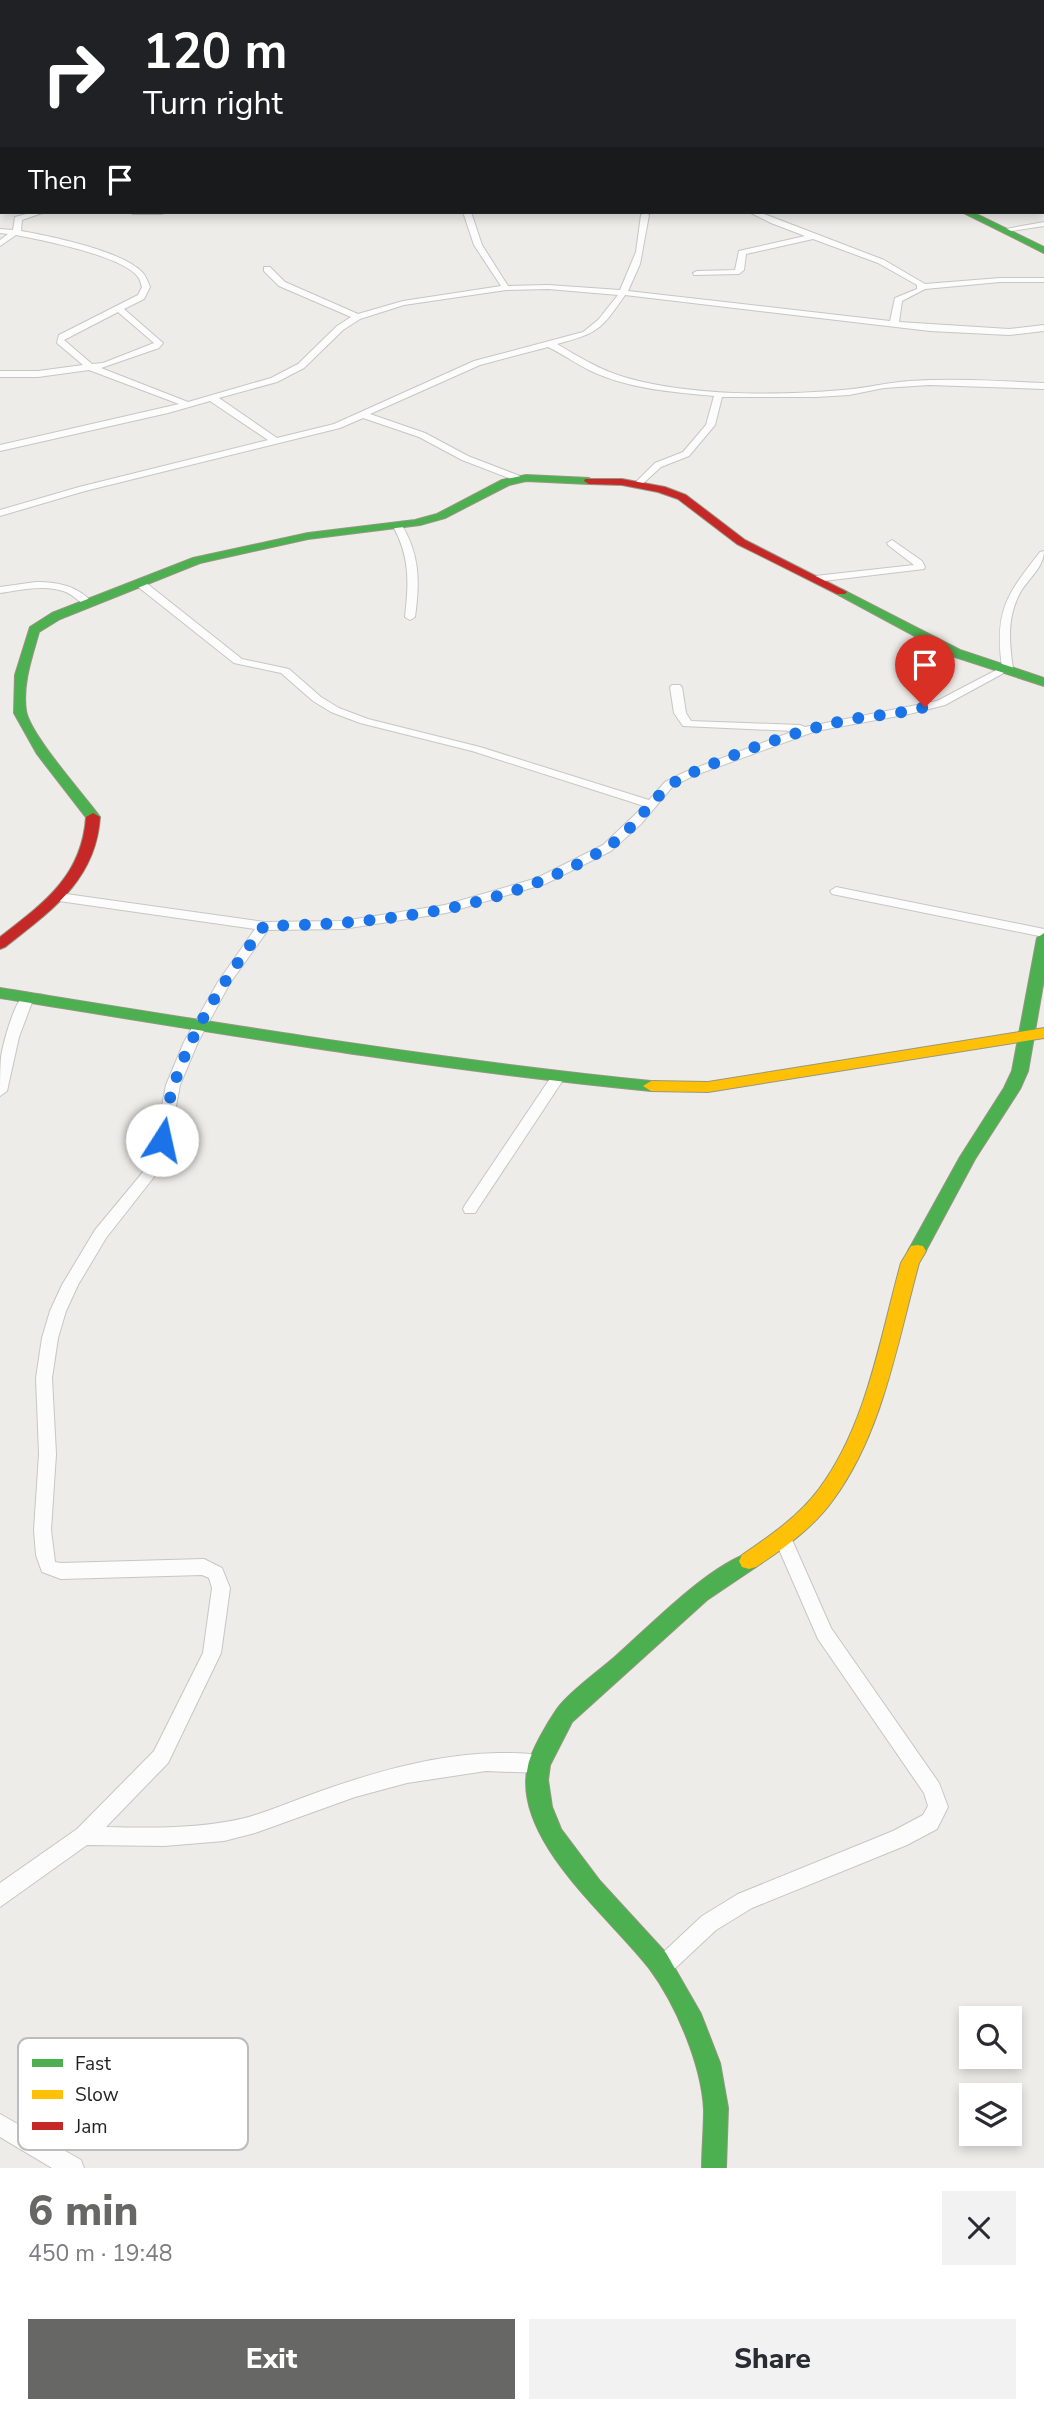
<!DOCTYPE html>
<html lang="en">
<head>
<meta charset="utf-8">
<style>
  body { margin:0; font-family:"Nunito Sans",sans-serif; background:#f2f2f3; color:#2b2b33; height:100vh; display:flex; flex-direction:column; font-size:26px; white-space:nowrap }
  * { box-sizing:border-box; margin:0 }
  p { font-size:23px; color:#7c7c81 }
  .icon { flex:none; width:38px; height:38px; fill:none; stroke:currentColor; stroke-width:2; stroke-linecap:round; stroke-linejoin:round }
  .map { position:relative; height:2168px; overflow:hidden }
  .side { display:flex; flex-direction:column; background:#fff; flex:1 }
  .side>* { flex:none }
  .banner { position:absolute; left:0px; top:0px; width:1045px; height:214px; box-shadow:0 4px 10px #0003; background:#202124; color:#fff; overflow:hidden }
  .buttons { position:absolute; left:959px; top:2006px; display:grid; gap:14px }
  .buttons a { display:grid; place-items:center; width:63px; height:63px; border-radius:0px; background:#fff; box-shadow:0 4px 10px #0003; font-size:35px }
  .pin { position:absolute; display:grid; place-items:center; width:60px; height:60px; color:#fff; margin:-72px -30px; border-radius:50% 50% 50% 0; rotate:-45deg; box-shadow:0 0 7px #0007 }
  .pin .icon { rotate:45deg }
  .me { position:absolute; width:77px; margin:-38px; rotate:10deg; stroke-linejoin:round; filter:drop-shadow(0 0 5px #0008) }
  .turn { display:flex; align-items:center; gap:24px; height:147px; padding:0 28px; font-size:32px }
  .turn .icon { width:91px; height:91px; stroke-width:2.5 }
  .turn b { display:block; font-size:49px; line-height:60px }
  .then { display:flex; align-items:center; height:66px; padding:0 28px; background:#0003; gap:14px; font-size:26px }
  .round { display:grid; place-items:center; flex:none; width:74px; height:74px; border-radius:0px; background:#f2f2f3 }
  .head { display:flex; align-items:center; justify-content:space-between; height:119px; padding:0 28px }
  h1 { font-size:42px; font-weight:800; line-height:52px; color:#676765 }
  .primary-button { display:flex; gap:14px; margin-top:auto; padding:14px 28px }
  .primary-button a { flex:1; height:80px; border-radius:0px; background:#676765; color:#fff; font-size:28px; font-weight:800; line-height:80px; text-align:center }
  .primary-button a+a { background:#f2f2f3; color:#2b2b33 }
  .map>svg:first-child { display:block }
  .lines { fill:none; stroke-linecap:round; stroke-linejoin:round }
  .street-casing { stroke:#c6c6c4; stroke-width:2 }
  .fast-casing { stroke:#959780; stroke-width:2 }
  .slow-casing { stroke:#959780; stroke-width:2 }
  .jam-casing { stroke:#959780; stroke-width:2 }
  .street { fill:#fcfcfc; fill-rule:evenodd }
  .fast { fill:#4caf50; fill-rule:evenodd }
  .slow { fill:#ffc107; fill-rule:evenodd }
  .jam { fill:#c62828; fill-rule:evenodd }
  .route { stroke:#1a73e8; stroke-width:12; stroke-dasharray:0 21.6 }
  .key { fill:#fff; stroke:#bcbcbc; stroke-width:2 }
  .key-label { font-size:19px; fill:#1f1f1f }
</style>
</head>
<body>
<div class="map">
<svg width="1044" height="2168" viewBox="0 0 1044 2168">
  <rect width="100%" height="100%" fill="#eeece8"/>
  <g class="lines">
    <!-- street casing -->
    <g class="street-casing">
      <g id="street">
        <path d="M81 0H89L78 2Z"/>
        <path d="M318 0H325L316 2Z"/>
        <path d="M538 0H544L545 2H539Z"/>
        <path d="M820 0H826L827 2H821Z"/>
        <path d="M938 0H945L947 2H940Z"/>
        <path d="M2 51V55L0 56V52Z"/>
        <rect x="0" y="95" width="2" height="4"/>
        <rect x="1043" y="119" width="1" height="4"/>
        <rect x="1043" y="147" width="1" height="4"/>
        <rect x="1043" y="188" width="1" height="4"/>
        <path d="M34 212H45L22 220 21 231C50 236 122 251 142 272 146 276 148 282 150 287L144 299 124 309 163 343 159 348 101 368 188 402 271 378 298 364 337 326 351 317 279 286 264 271V267H270L285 282 358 314 403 301 501 286 474 245 463 212H471L482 245 508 286 548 285 620 290 636 252 641 215 645 213 649 215 640 264 628 291 890 321 895 298 917 289V285L878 263 813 239 746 254 744 270 739 274 694 275 693 273 697 271 735 270 739 251 805 236 771 223 749 212H759L884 260 925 284 1000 278H1044V282H1000L925 289 902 301 899 322 1009 329 1044 325V331L1009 335 930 331 625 295C601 330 598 333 557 344 579 357 600 370 624 377 688 396 775 396 842 390 865 389 887 382 910 381 955 378 1000 381 1044 383V389L929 385 884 388 849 395 816 397H722L715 425 689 456 661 467 638 488 633 485 655 463 683 452 706 425 714 396C673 392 629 389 591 371 576 364 563 354 548 347L480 365 370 414 425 433 468 456 520 476V480H514L462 460 419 437 363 418 340 428 85 491 0 516V510L79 487 268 440 210 401 168 413 0 451V445L179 404 89 370 38 377H0V371H38L83 365 57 343 59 335 138 295 142 287C141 284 140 279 138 277 123 256 42 240 16 235L0 246V240L8 234 0 233V229L13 230 15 217ZM548 289 618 295 598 320 583 332 474 361 334 424 277 438 219 398 277 382 304 368 343 330 360 319 404 305 506 290ZM118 312 154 343 103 363 92 364 64 340Z"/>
        <path d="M129 212H166L162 214H133Z"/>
        <path d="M1044 222V226L1004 232 1000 230Z"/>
        <path d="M398 523 401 524C420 554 420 583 415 617L410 620 405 617C409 583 410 557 393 526Z"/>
        <path d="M892 540 922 561 925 567 924 569 815 582 810 579 815 576 914 565 888 545 887 543Z"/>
        <path d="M1044 551C1044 567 1028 579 1020 593 1007 617 1009 642 1013 668L945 705 909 714 816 731 693 776 673 786 641 824 611 851 545 884 446 913 343 929 268 930 230 983 198 1042 180 1085 168 1148 161 1168 106 1238 78 1285 66 1311 58 1338 52 1378 56 1454 51 1530 55 1562 61 1563 204 1559 222 1568 230 1588 221 1653 168 1763 106 1827C152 1828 199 1829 245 1818 271 1811 295 1800 321 1791 378 1771 437 1754 498 1753 513 1753 531 1752 546 1758L549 1764 546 1770 539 1773 486 1771 407 1783 355 1797 255 1833 224 1841 164 1846 87 1845 0 1907V1883L77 1829 154 1751 203 1653 212 1588 209 1578 202 1575 61 1579 42 1572 36 1555 34 1530 39 1454 36 1378 42 1338 50 1311 62 1285 95 1230 148 1166 154 1148 166 1085 184 1042 218 982 255 929 59 901 53 897 59 893 264 922 343 921 445 905 537 878 603 845 644 806 472 751 360 723 331 712 313 701 281 673 234 663 137 586V582H145L242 659 289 669 321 697 339 708 368 719 480 747 649 800 665 782 685 772 794 731 683 726 674 713 670 687 672 685H680L682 687 686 713 691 721 800 725 805 727 937 701 1002 667C994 611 1007 594 1040 552Z"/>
        <path d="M36 582C59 582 78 586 94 604L89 607C81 604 75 596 66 592 46 584 21 590 0 593V587Z"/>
        <path d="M836 887 1044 929V937L832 894 830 891Z"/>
        <path d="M27 993 34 997 19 1037 7 1091 0 1096C0 1083 0 1070 1 1057 3 1044 15 997 27 993Z"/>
        <path d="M558 1072 565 1077 475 1213H465L463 1209 465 1205 553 1074Z"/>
        <path d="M783 1531 789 1533 831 1628 939 1783 948 1807 937 1829 907 1845 752 1908 716 1930 669 1974 662 1977 655 1974 652 1967 655 1960 702 1916 738 1894 893 1831 923 1815 928 1806 924 1793 818 1639 774 1538 777 1533Z"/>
        <path d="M0 2114 81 2160 84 2168H52L0 2137Z"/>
      </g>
    </g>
    <!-- fast casing -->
    <g class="fast-casing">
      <g id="fast">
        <path d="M0 131H2L0 136Z"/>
        <path d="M962 212H972L1044 247V253Z"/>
        <path d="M526 475 589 478 594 481 589 484 526 481 509 485 445 518 420 525 308 539 200 563 60 619 39 632C32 657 22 684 26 711 30 735 84 795 100 817L98 820H88L37 754 14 713 15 675 30 627 52 613 193 558 308 533 415 520 437 514 502 480Z"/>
        <path d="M841 589 960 650 1044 678V686L952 656 837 594 835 592Z"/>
        <path d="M1044 933V979L1028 1071 1020 1089 975 1159 923 1256H911L908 1251 960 1157 1004 1088 1012 1071 1037 938Z"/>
        <path d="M0 988C217 1023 433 1059 651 1081L659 1086 651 1091C433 1070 217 1033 0 998Z"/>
        <path d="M749 1553 756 1555 759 1561 756 1567 707 1600 572 1722 550 1765 548 1780 552 1807 561 1829 600 1881 666 1953 701 2014 720 2063 728 2108 726 2168H702C702 2149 704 2129 704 2110 702 2065 676 2004 649 1968 610 1917 511 1839 528 1766 531 1751 548 1722 557 1709 570 1691 598 1672 616 1656 650 1626 707 1567 749 1553Z"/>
      </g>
    </g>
    <!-- slow casing -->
    <g class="slow-casing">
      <g id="slow">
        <path d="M1044 1028V1038L708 1092 651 1091 643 1086 651 1081 708 1082Z"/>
        <path d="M917 1245 923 1246 926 1251 919 1263C897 1343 883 1432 833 1500 813 1528 784 1548 756 1567L749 1569 742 1567 739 1561 742 1555C770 1536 799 1516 819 1489 867 1425 880 1338 901 1263L911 1246Z"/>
      </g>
    </g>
    <!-- jam casing -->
    <g class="jam-casing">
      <g id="jam">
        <path d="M585 479H622L665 487 686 495 745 540 847 592 845 594H837L737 544 678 499 658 492 622 485 589 484 584 481Z"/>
        <path d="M93 813 100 817C96 880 51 911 5 947L0 949V937C44 903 82 876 86 817Z"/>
      </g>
    </g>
    <!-- street -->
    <use href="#street" class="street"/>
    <!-- fast -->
    <use href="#fast" class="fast"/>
    <!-- slow -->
    <use href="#slow" class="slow"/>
    <!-- jam -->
    <use href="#jam" class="jam"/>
  </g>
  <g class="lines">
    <!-- route -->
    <path class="route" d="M162 1140C171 1059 217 990 264 926 380 924 505 911 606 848 638 828 653 791 687 775 736 753 789 733 842 721 870 715 898 715 925 707"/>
  </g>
  <!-- legend -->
  <rect x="18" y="2038" width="230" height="112" rx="10" class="key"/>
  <rect x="32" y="2059" width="31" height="8" fill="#4caf50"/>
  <rect x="32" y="2090" width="31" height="9" fill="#ffc107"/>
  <rect x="32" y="2122" width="31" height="8" fill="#c62828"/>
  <g class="key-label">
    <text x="75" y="2070">Fast</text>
    <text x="75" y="2101">Slow</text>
    <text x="75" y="2133">Jam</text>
  </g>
</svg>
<div class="buttons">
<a><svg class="icon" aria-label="search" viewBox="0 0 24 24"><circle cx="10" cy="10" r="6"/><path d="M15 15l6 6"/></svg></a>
<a><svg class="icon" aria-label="layers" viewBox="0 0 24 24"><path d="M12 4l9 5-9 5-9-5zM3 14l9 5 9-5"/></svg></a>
</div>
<div class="pin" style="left:925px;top:707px;background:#d93025"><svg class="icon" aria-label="arrive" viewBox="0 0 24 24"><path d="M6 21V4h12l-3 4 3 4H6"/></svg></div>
<svg class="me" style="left:162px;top:1140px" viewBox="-20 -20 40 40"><circle r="19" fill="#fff"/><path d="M0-13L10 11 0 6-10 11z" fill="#1a73e8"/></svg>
<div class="banner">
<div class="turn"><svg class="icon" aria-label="right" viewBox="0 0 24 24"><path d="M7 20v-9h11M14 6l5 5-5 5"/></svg><div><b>120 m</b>Turn right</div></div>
<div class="then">Then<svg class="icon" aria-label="arrive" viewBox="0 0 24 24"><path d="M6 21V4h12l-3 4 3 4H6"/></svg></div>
</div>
</div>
<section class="side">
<div class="head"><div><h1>6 min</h1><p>450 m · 19:48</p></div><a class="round"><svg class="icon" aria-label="close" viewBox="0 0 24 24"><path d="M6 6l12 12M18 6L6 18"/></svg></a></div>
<div class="primary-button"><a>Exit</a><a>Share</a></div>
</section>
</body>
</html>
